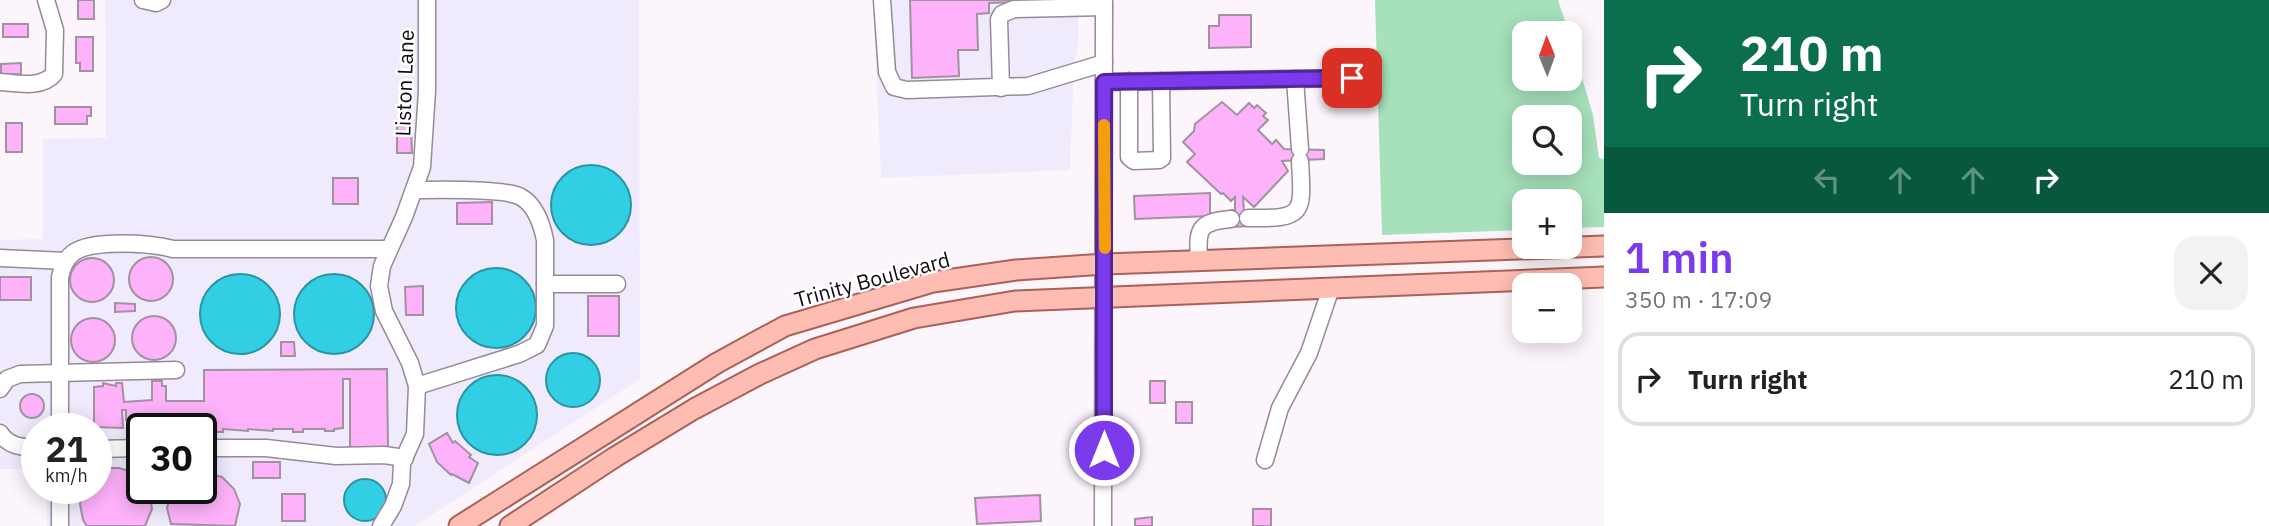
<!DOCTYPE html>
<html lang="en">
<head>
<meta charset="utf-8">
<style>
  body { margin:0; font-family:"IBM Plex Sans",sans-serif; background:#f2f2f2; color:#222; height:100vh; display:flex; flex-direction:column; font-size:26px; white-space:nowrap }
  * { box-sizing:border-box; margin:0 }
  p { font-size:23px; color:#767676 }
  .icon { flex:none; width:38px; height:38px; fill:none; stroke:currentColor; stroke-width:2; stroke-linecap:round; stroke-linejoin:round }
  .map { position:relative; flex:1; overflow:hidden }
  .panel { display:flex; flex-direction:column; background:#fff; width:665px }
  .panel>* { flex:none }
  .top-card { background:#0b6e4f; color:#fff; overflow:hidden }
  .needle { width:46px; rotate:359deg }
  .buttons { position:absolute; left:1512px; top:21px; display:grid; gap:14px }
  .buttons a { display:grid; place-items:center; width:70px; height:70px; border-radius:14px; background:#fff; box-shadow:0 4px 18px #0003; font-size:35px }
  .speed { position:absolute; left:21px; top:413px; display:flex; gap:14px; font-size:35px; font-weight:700; text-align:center }
  .speed>* { display:grid; place-content:center; width:91px; height:91px; border-radius:50%; background:#fff; box-shadow:0 4px 18px #0003; line-height:1 }
  .speed small { font-size:18px; font-weight:400 }
  .speed .limit { border:4px solid #111; border-radius:10px; background:#fff; color:#111 }
  .pin { position:absolute; display:grid; place-items:center; width:60px; height:60px; color:#fff; margin:-30px; border-radius:14px; box-shadow:0 4px 10px #0006 }
  .me { position:absolute; width:77px; margin:-38px; rotate:0deg; stroke-linejoin:round; filter:drop-shadow(0 0 5px #0008) }
  .turn { display:flex; align-items:center; gap:24px; height:147px; padding:0 21px; font-size:32px }
  .turn .icon { width:91px; height:91px; stroke-width:2.5 }
  .turn b { display:block; font-size:49px; line-height:60px }
  .lanes { display:flex; align-items:center; height:66px; padding:0 21px; background:#0003; justify-content:center; gap:35px; direction:ltr }
  .lanes .off { opacity:.35 }
  .round { display:grid; place-items:center; flex:none; width:74px; height:74px; border-radius:21px; background:#f2f2f2 }
  .overview { display:flex; align-items:center; justify-content:space-between; height:119px; padding:0 21px }
  h1 { font-size:42px; font-weight:600; line-height:52px; color:#7c3aed }
  ul { padding:0; list-style:none }
  li { display:flex; align-items:center; gap:21px; height:94px; margin:0 14px 10px; padding:0 7px; border:4px solid #e0e0e0; border-radius:21px }
  li div { flex:1 }
  li b { display:block; font-size:26px }
  li em { font-style:normal }
  main { display:flex; flex:1; min-height:0 }
  .map>svg:first-child { display:block }
  .industrial { fill:#f0ebfc; fill-rule:evenodd }
  .green { fill:#a6e1bb; fill-rule:evenodd }
  .water { fill:#32cfe4; stroke:#2894a4; stroke-width:2 }
  .building { fill:#fdb2fa; stroke:#a291a1; stroke-width:2 }
  .lines { fill:none; stroke-linecap:round; stroke-linejoin:round }
  .minor-casing { stroke:#998898; stroke-width:19 }
  .major-casing { stroke:#a96257; stroke-width:23 }
  .minor { stroke:#fff; stroke-width:16 }
  .major { stroke:#fdbdb2; stroke-width:19 }
  .route-casing { stroke:#51269a; stroke-width:18 }
  .route { stroke:#7c3aed; stroke-width:12 }
  .slow { stroke:#f59e0b; stroke-width:12 }
  .labels { text-anchor:middle; dominant-baseline:central; stroke-width:5; stroke-linejoin:round; paint-order:stroke }
  .street-label { font-size:21px; fill:#100a0f; stroke:#fff }
</style>
</head>
<body>
<main>
<div class="map">
<svg width="1604" height="526" viewBox="0 0 1604 526">
  <rect width="100%" height="100%" fill="#fdf5fc"/>
  <!-- industrial -->
  <g class="industrial">
    <path d="M105 0H639L640 379 415 526H47V488H96V429H37V469H0V240L43 239V139L106 138ZM142 429H201V488H142Z"/>
    <path d="M873 0H1078V46L1074 62 1070 170 881 178Z"/>
  </g>
  <!-- green -->
  <path class="green" d="M1375 0H1558L1569 33H1524V79H1570V37L1593 115 1599 158 1604 159V227L1570 228V201H1524V230L1382 235ZM1524 117H1570V163H1524Z"/>
  <!-- water -->
  <g class="water">
    <circle cx="591" cy="205" r="40"/>
    <circle cx="496" cy="308" r="40"/>
    <circle cx="240" cy="314" r="40"/>
    <circle cx="334" cy="314" r="40"/>
    <circle cx="573" cy="380" r="27"/>
    <circle cx="497" cy="415" r="40"/>
    <circle cx="365" cy="500" r="21"/>
  </g>
  <!-- building -->
  <g class="building">
    <rect x="78" y="0" width="16" height="19"/>
    <path d="M910 0H1042V1L989 3V13L977 14 978 50H958L959 76 912 78Z"/>
    <path d="M1219 15H1251V47L1209 48V26H1219Z"/>
    <rect x="3" y="24" width="25" height="13"/>
    <path d="M76 37H93V71H80V63H76Z"/>
    <path d="M21 63V74L1 75V64Z"/>
    <path d="M1222 102 1237 115 1249 103 1254 108 1257 105 1266 113 1263 116 1268 120 1258 130 1272 144 1276 140 1284 149 1324 150V159L1282 161 1288 171 1254 207 1243 197 1244 210H1248L1249 226 1232 227 1231 210H1235V197L1231 201 1223 193 1221 194 1187 162 1195 154 1183 142 1194 131 1195 124Z"/>
    <path d="M55 107H91V116H87V124H55Z"/>
    <rect x="6" y="123" width="16" height="29"/>
    <path d="M397 126H411L412 153H397Z"/>
    <rect x="333" y="178" width="25" height="26"/>
    <path d="M1210 193V216L1135 219 1134 196Z"/>
    <path d="M492 202V224H457V203Z"/>
    <circle cx="151" cy="279" r="22"/>
    <circle cx="92" cy="280" r="22"/>
    <rect x="0" y="277" width="31" height="23"/>
    <path d="M423 286V315H406L405 287Z"/>
    <rect x="588" y="296" width="31" height="40"/>
    <path d="M115 303 135 304V311L115 312Z"/>
    <circle cx="154" cy="338" r="22"/>
    <circle cx="93" cy="340" r="22"/>
    <path d="M281 342H294L295 356H281Z"/>
    <path d="M387 369 388 447 350 448V379H343V428L334 429V431H325V429H303V432H293V429H273V431L248 429V431L223 429V432H213V429L194 427V421L175 422V426H165V421H156V419L126 420V410H122L123 428 94 427V387L103 386V383L116 386V383H122L124 402 152 400V381H162V386H166V401H204V370Z"/>
    <rect x="1150" y="381" width="15" height="22"/>
    <circle cx="32" cy="406" r="12"/>
    <rect x="1176" y="402" width="16" height="21"/>
    <path d="M447 433 453 443 455 441 471 455 469 457 478 463 469 483 452 474 451 475 437 462 429 444Z"/>
    <rect x="253" y="462" width="27" height="16"/>
    <path d="M110 468H119L135 473 142 478V488H149L152 509 145 526H87L83 520 80 504 83 488H96V474Z"/>
    <path d="M201 472 222 477 234 489 240 504 235 526 171 524 167 508 171 492 173 488H201Z"/>
    <rect x="282" y="494" width="23" height="27"/>
    <path d="M1040 495 1041 521 977 524 975 498Z"/>
    <rect x="1253" y="509" width="18" height="17"/>
    <path d="M1152 517V526H1135V519Z"/>
  </g>
  <g class="lines">
    <!-- minor casing -->
    <g class="minor-casing">
      <g id="minor">
        <path d="M143 0 156 3 162 0"/>
        <path d="M882 0 887 72 894 87 907 90 1028 86 1104 63"/>
        <path d="M1295 79 1300 149"/>
        <path d="M1129 81V157L1134 161 1159 160 1162 158 1161 81"/>
        <path d="M0 82C18 83 41 89 54 74L55 30 46 0"/>
        <path d="M1104 82 1352 78"/>
        <path d="M1001 88 999 19 1002 14 1014 9 1104 7"/>
        <path d="M415 190C435 190 506 188 521 197 535 205 542 225 545 240V326L537 345 519 354 417 386"/>
        <path d="M1248 218C1305 219 1303 214 1300 161"/>
        <path d="M0 258 66 261"/>
        <path d="M1199 260C1197 229 1198 222 1231 219"/>
        <path d="M545 284H617"/>
        <path d="M0 389 7 379 20 374 176 370"/>
        <path d="M60 429V277C62 268 65 259 73 253 92 239 151 243 173 249H389"/>
        <path d="M0 433C9 447 22 447 37 448"/>
        <path d="M201 448H266L336 456 384 455 405 458"/>
        <path d="M96 449 142 448"/>
        <path d="M1265 460 1280 408 1309 353 1331 288"/>
        <path d="M60 526V488"/>
        <path d="M381 526 393 506 401 484 402 463 415 434 417 386 410 363 384 311 379 286 382 266 404 217 422 167 427 91V0"/>
        <path d="M1103 526 1104 0"/>
      </g>
    </g>
    <!-- major casing -->
    <g class="major-casing">
      <g id="major">
        <path d="M459 526 717 363 785 326 933 282 1016 270 1105 264 1604 246"/>
        <path d="M510 526 615 457 694 409 760 374 815 349 914 318 1015 301 1604 277"/>
      </g>
    </g>
    <!-- minor -->
    <use href="#minor" class="minor"/>
    <!-- major -->
    <use href="#major" class="major"/>
  </g>
  <g class="lines">
    <!-- route casing -->
    <g class="route-casing">
      <path id="route" d="M1104 450V82L1352 78"/>
    </g>
    <!-- route -->
    <use href="#route" class="route"/>
    <!-- slow -->
    <path class="slow" d="M1104 125 1105 248"/>
  </g>
  <g class="labels">
    <!-- street labels -->
    <g class="street-label">
      <text transform="translate(404 83) rotate(-88)">Liston Lane</text>
      <text transform="translate(872 279) rotate(-15)">Trinity Boulevard</text>
    </g>
  </g>
</svg>
<div class="buttons">
<a><svg class="needle" viewBox="-14 -14 28 28"><path d="M0-13l5 13h-10z" fill="#e53935"/><path d="M0 13l5-13h-10z" fill="#767676"/></svg></a>
<a><svg class="icon" aria-label="search" viewBox="0 0 24 24"><circle cx="10" cy="10" r="6"/><path d="M15 15l6 6"/></svg></a>
<a>+</a>
<a>−</a>
</div>
<div class="speed"><div>21<small>km/h</small></div><div class="limit">30</div></div>
<div class="pin" style="left:1352px;top:78px;background:#d93025"><svg class="icon" aria-label="arrive" viewBox="0 0 24 24"><path d="M6 21V4h12l-3 4 3 4H6"/></svg></div>
<svg class="me" style="left:1104px;top:450px" viewBox="-20 -20 40 40"><circle r="17" fill="#7c3aed" stroke="#fff" stroke-width="3"/><path d="M0-11L8 9 0 5-8 9z" fill="#fff"/></svg>
</div>
<section class="panel">
<div class="top-card">
<div class="turn"><svg class="icon" aria-label="right" viewBox="0 0 24 24"><path d="M7 20v-9h11M14 6l5 5-5 5"/></svg><div><b>210 m</b>Turn right</div></div>
<div class="lanes"><svg class="icon off" aria-label="left" viewBox="0 0 24 24"><path d="M17 20v-9H6M10 6l-5 5 5 5"/></svg><svg class="icon off" aria-label="ahead" viewBox="0 0 24 24"><path d="M12 20V5M6 11l6-6 6 6"/></svg><svg class="icon off" aria-label="ahead" viewBox="0 0 24 24"><path d="M12 20V5M6 11l6-6 6 6"/></svg><svg class="icon" aria-label="right" viewBox="0 0 24 24"><path d="M7 20v-9h11M14 6l5 5-5 5"/></svg></div>
</div>
<div class="overview"><div><h1>1 min</h1><p>350 m · 17:09</p></div><a class="round"><svg class="icon" aria-label="close" viewBox="0 0 24 24"><path d="M6 6l12 12M18 6L6 18"/></svg></a></div>
<ul>
<li><svg class="icon" aria-label="right" viewBox="0 0 24 24"><path d="M7 20v-9h11M14 6l5 5-5 5"/></svg><div><b>Turn right</b></div><em>210 m</em></li>
</ul>
</section>
</main>
</body>
</html>
